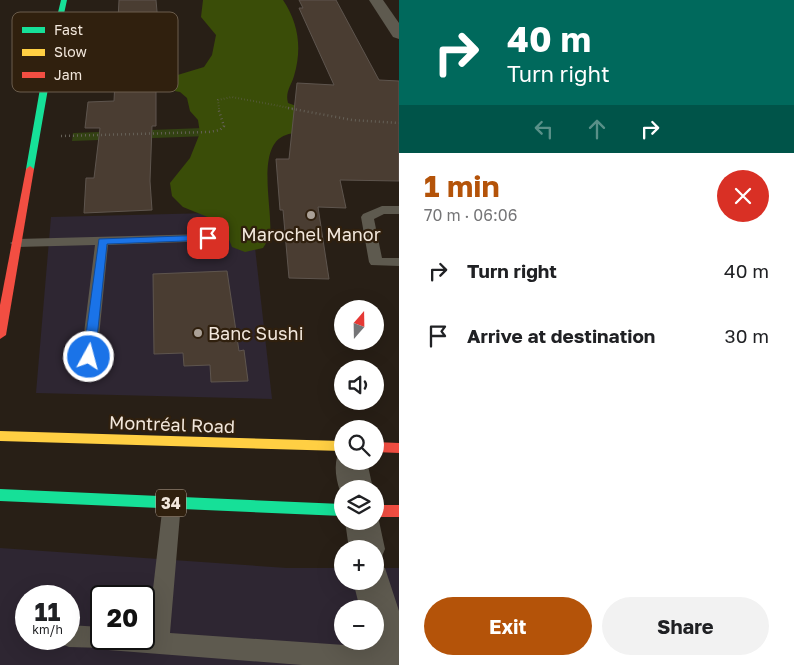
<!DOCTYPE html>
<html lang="en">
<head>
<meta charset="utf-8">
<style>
  body { margin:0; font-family:"Golos Text",sans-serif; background:#f2f2f2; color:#202124; height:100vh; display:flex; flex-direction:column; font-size:19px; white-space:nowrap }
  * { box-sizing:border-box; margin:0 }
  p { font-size:16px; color:#757577 }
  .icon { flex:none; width:28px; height:28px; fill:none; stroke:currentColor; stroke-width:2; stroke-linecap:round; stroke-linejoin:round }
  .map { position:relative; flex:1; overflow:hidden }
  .side { display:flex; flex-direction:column; background:#fff; width:395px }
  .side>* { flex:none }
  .banner { background:#00695c; color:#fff; overflow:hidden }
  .needle { width:32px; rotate:20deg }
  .tools { position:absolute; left:334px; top:300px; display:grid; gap:10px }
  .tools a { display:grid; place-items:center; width:50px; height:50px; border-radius:50%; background:#fff; box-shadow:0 5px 20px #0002; font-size:25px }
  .speed { position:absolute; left:15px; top:585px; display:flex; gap:10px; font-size:25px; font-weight:700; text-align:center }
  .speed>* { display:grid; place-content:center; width:65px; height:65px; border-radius:50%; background:#fff; box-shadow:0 5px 20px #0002; line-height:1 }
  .speed small { font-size:12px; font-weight:400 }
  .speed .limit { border:2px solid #111; border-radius:8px; background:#fff; color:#111 }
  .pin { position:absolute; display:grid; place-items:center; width:42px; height:42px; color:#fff; margin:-21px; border-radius:10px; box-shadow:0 2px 8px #0006 }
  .me { position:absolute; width:55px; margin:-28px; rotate:7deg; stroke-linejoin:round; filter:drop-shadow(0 0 4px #0008) }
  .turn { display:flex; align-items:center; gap:18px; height:105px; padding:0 25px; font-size:22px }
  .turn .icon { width:65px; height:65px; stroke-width:2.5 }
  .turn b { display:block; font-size:35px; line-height:42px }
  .lanes { display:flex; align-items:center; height:48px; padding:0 25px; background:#0003; justify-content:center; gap:25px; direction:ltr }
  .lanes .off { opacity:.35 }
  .round { display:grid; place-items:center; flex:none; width:52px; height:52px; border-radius:26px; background:#f2f2f2 }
  .headline { display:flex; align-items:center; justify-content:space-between; height:85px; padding:0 25px }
  h1 { font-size:30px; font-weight:700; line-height:38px; color:#b45309 }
  .cta { display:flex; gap:10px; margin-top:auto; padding:10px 25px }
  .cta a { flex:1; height:58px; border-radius:30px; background:#b45309; color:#fff; font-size:20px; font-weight:700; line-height:58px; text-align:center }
  .cta a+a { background:#f2f2f2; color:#202124 }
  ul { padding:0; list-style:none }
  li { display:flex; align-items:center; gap:15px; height:65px; padding:0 25px }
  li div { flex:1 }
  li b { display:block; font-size:19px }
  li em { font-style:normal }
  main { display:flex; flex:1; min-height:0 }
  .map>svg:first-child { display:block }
  .commercial { fill:#2e2632; fill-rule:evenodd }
  .green { fill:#334213 }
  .forest { fill:#3a4d08 }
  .building { fill:#4a3d32; stroke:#5e554e }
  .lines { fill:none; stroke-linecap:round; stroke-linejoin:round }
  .path-far1 { stroke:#656057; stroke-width:2; stroke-dasharray:0.5 2.5; stroke-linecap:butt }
  .path { stroke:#656057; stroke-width:2.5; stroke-dasharray:1 3; stroke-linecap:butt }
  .lane { fill:#5e5a4f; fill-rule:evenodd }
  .street { fill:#5e5a4f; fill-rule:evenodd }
  .fast { fill:#16e098; fill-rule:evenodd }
  .slow { fill:#ffcf43; fill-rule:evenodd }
  .jam { fill:#f24e42; fill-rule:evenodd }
  .route { fill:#1a73e8; stroke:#114b97 }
  .poi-dot { fill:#aba197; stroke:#30200e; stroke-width:2 }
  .labels { text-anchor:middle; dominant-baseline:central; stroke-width:4.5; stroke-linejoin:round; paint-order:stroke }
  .shield { fill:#30200e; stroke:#b8ab9e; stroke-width:1 }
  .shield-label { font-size:16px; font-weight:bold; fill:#f2e7dc }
  .poi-label { font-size:18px; fill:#f2e7dc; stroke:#30200e }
  .street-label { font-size:18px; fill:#f2e7dc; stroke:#30200e }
  .key { fill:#30200e; stroke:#6a5c4c; stroke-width:1 }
  .key-label { font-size:14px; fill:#f2e7dc }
</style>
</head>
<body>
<main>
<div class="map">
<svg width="399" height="665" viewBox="0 0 399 665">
  <rect width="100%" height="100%" fill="#281f16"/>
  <!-- commercial -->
  <g class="commercial">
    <path d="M251 212 272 399 36 393 51 217Z"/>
    <path d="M0 548 287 568H342V581H375V568H399V665H0ZM26 596H69V639H26ZM101 596H144V639H101ZM342 609H375V641H342Z"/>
  </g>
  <!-- green -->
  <path class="green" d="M203 128 236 135 72 141 73 133Z"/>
  <!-- forest -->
  <path class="forest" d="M203 0H283C299 24 302 49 294 76 291 86 285 92 288 103L299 107 310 132C302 133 293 132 286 135 255 145 273 209 270 234 269 239 266 243 263 248L245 252 232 247 226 232 215 220 183 207 172 196 170 183 190 158 200 133 198 120 190 111 187 98 180 92 163 89 103 90 78 86 79 83 85 80H161L204 67 212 55 216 35 201 17Z"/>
  <!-- building -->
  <g class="building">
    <path d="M119 0H156L162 69H158V78H156V126H152L150 181 152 210 84 213 86 178H94L100 128H85L88 102 114 101Z"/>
    <path d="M299 0H336L379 80 399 81V181L340 180 346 208 318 207 329 279 289 278 283 210H280L276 159H289L297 83 334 85 299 8H303Z"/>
    <path d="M227 271 239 351 244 350 248 381 211 382 210 365 184 366 183 353 154 354 153 274Z"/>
  </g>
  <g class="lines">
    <!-- path-far1 -->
    <path class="path-far1" d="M219 109 218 100 232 97 295 109"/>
    <!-- path -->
    <g class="path">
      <path d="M288 108 352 120 399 123"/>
      <path d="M61 136 209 132 220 130 224 126 218 108"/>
    </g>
    <!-- lane -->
    <g class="lane">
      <path d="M382 206H399V214H384L374 219 382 258H399V266L371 265 369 262 361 217 363 214Z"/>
      <path d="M207 234 212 235 213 238 212 241 108 245 97 357 94 361 89 363 84 361 81 357 95 245 17 247 10 243 17 239Z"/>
      <path d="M172 495 179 497 181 503 170 633 388 648 399 641V665H302L108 650 103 648 69 647 61 644 59 639H69V625L101 627V639H144V631L148 632 163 503 165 497Z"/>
    </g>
    <!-- street -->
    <g class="street">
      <path d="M369 0H383L399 23V39L393 37Z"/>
      <path d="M342 450V461H367L373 489H342V496C336 482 333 465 339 451Z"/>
      <path d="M375 511 379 521 385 549 380 561 375 563V549H349L345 521H375Z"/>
      <path d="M375 564 385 568 399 611V665H374L368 641H375V609H360L353 581H375Z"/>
    </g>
    <!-- fast -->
    <g class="fast">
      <path d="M61 0H67L49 83 34 169 30 172 26 169 41 83Z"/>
      <path d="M0 489 342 504V516L0 501Z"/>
    </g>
    <!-- slow -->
    <path class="slow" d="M0 431 342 441V451L0 441Z"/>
    <!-- jam -->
    <g class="jam">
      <path d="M30 166 34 169 6 335 0 339V305L26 169Z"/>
      <path d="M375 442 399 443V453L375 452Z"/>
      <rect x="375" y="505" width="24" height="12"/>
    </g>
  </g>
  <!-- route -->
  <path class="route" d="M208 235 212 238 211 240 107 244 95 357 93 360H85L83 357 99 239Z"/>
  <!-- markers -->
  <g class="poi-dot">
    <circle cx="311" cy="215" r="5"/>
    <circle cx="198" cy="333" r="5"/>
  </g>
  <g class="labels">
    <!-- shield labels -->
    <rect class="shield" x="156" y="489.5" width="30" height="27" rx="4"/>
    <g class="shield-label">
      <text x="171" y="503">34</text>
    </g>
    <!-- poi labels -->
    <g class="poi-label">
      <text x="311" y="234">Marochel Manor</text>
      <text x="208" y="333" text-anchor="start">Banc Sushi</text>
    </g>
    <!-- street labels -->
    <g class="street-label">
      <text transform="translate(172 424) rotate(2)">Montréal Road</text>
    </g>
  </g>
  <!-- legend -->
  <rect x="12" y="12" width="166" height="80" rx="8" class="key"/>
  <rect x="22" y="27" width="23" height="6" fill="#16e098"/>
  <rect x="22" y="49" width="23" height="7" fill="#ffcf43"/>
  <rect x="22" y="72" width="23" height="6" fill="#f24e42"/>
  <g class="key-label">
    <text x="54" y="35">Fast</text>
    <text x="54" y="57">Slow</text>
    <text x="54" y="80">Jam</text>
  </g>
</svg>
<div class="tools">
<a><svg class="needle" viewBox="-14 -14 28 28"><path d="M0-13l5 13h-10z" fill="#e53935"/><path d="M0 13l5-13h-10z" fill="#757577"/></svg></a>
<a><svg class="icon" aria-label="sound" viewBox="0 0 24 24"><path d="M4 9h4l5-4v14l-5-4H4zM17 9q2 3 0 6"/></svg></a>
<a><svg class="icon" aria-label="search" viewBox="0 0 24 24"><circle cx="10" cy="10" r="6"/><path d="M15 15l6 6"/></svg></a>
<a><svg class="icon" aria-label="layers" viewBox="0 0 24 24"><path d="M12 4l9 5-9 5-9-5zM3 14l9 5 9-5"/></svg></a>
<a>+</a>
<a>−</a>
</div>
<div class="speed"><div>11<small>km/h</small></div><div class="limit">20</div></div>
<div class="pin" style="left:208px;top:238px;background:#d93025"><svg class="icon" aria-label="arrive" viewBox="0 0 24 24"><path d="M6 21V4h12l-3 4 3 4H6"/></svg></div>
<svg class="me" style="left:89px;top:357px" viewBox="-20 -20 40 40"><circle r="17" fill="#1a73e8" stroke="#fff" stroke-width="3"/><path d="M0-11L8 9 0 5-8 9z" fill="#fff"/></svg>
</div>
<section class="side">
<div class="banner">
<div class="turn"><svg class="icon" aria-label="right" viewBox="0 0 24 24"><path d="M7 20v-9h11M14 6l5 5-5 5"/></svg><div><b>40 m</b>Turn right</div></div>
<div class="lanes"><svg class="icon off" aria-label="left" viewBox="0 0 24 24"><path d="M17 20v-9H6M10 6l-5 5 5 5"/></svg><svg class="icon off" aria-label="ahead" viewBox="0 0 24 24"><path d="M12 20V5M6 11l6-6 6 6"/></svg><svg class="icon" aria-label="right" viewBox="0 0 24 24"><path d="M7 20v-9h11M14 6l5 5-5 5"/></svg></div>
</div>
<div class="headline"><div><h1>1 min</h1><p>70 m · 06:06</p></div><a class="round" style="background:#d93025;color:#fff"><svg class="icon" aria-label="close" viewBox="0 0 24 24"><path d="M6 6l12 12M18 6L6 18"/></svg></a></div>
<ul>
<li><svg class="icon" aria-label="right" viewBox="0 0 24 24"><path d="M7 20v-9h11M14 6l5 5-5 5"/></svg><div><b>Turn right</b></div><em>40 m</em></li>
<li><svg class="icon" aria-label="arrive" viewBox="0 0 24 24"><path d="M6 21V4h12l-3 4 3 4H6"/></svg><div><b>Arrive at destination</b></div><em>30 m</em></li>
</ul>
<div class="cta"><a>Exit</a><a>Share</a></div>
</section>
</main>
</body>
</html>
